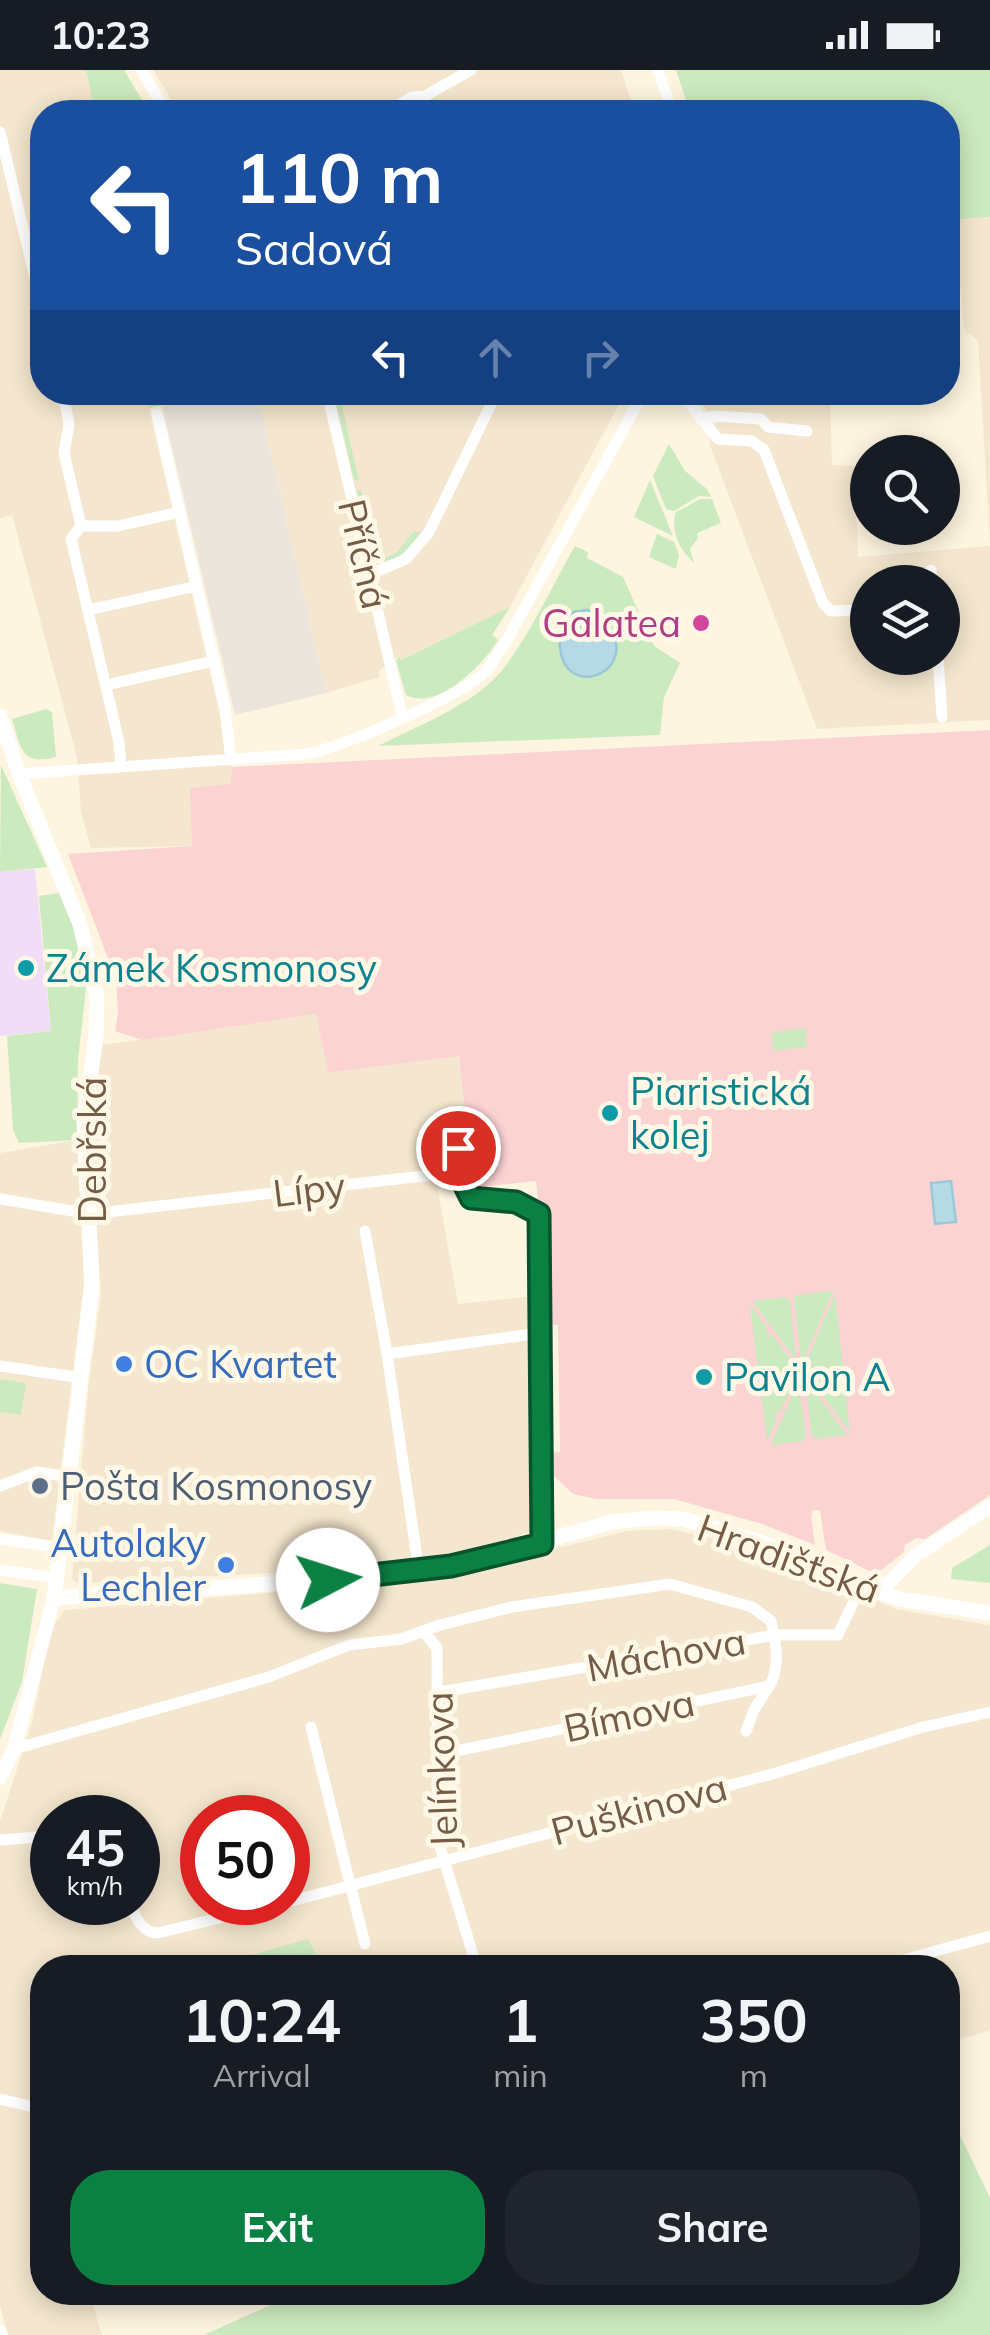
<!DOCTYPE html>
<html lang="en">
<head>
<meta charset="utf-8">
<style>
  body { margin:0; font-family:Mulish,sans-serif; background:#20242c; color:#f1f3f6; height:100vh; display:flex; flex-direction:column; font-size:38px; white-space:nowrap }
  * { box-sizing:border-box; margin:0 }
  p { font-size:32px; color:#9ea1a6 }
  .icon { flex:none; width:55px; height:55px; fill:none; stroke:currentColor; stroke-width:2; stroke-linecap:round; stroke-linejoin:round }
  .map { position:relative; flex:1; overflow:hidden }
  .drawer { position:absolute; left:30px; top:1885px; width:930px; height:350px; display:flex; flex-direction:column; background:#171b24; border-radius:40px; box-shadow:0 5px 25px #0003 }
  .drawer>* { flex:none }
  .guide { position:absolute; left:30px; top:30px; width:930px; height:305px; border-radius:40px; box-shadow:0 5px 25px #0003; background:#1a4fa0; color:#fff; overflow:hidden }
  .buttons { position:absolute; left:850px; top:365px; display:grid; gap:20px }
  .buttons a { display:grid; place-items:center; width:110px; height:110px; border-radius:50%; background:#171b24; box-shadow:0 5px 25px #0003; font-size:50px }
  .speed { position:absolute; left:30px; top:1725px; display:flex; gap:20px; font-size:50px; font-weight:700; text-align:center }
  .speed>* { display:grid; place-content:center; width:130px; height:130px; border-radius:50%; background:#171b24; box-shadow:0 5px 25px #0003; line-height:1 }
  .speed small { font-size:25px; font-weight:400 }
  .speed .limit { border:15px solid #d22; background:#fff; color:#111 }
  .pin { position:absolute; display:grid; place-items:center; width:85px; height:85px; color:#fff; margin:-42px; border:5px solid #fff; border-radius:50%; box-shadow:0 2px 10px #0007 }
  .me { position:absolute; width:110px; margin:-55px; rotate:85deg; stroke-linejoin:round; filter:drop-shadow(0 0 8px #0008) }
  .turn { display:flex; align-items:center; gap:35px; height:210px; padding:0 40px; font-size:45px }
  .turn .icon { width:130px; height:130px; stroke-width:2.5 }
  .turn b { display:block; font-size:70px; line-height:85px }
  .lanes { display:flex; align-items:center; height:95px; padding:0 40px; background:#0003; justify-content:center; gap:50px; direction:ltr }
  .lanes .off { opacity:.35 }
  .eta { display:flex; justify-content:space-evenly; align-items:center; height:170px; text-align:center }
  .eta b { font-size:60px; font-weight:700; line-height:70px }
  .primary-button { display:flex; gap:20px; margin-top:auto; padding:20px 40px }
  .primary-button a { flex:1; height:115px; border-radius:40px; background:#0b8043; color:#fff; font-size:40px; font-weight:700; line-height:115px; text-align:center }
  .primary-button a+a { background:#20242c; color:#f1f3f6 }
  .status { display:flex; justify-content:space-between; align-items:center; height:70px; padding:0 50px; background:#171b24; direction:ltr }
  .status svg { height:28px; fill:currentColor }
  .map>svg:first-child { display:block }
  .residential { fill:#f5e7cf; fill-rule:evenodd }
  .industrial { fill:#ebe5dc }
  .education { fill:#f2ddf9 }
  .medical { fill:#fbd3d3 }
  .green { fill:#cceabf }
  .water { fill:#b5dae6; stroke:#9bc8d9; stroke-width:2.5 }
  .lines { fill:none; stroke-linecap:round; stroke-linejoin:round }
  .minor { stroke:#fff; stroke-width:11 }
  .tertiary { stroke:#fff; stroke-width:14 }
  .secondary { stroke:#fff; stroke-width:15 }
  .route-casing { stroke:#07532c; stroke-width:25 }
  .route { stroke:#0b8043; stroke-width:18 }
  .hotel-dot { fill:#d1479c; stroke:#fff8e7; stroke-width:4 }
  .culture-dot { fill:#0f9aa8; stroke:#fff8e7; stroke-width:4 }
  .shop-dot { fill:#3f7fe0; stroke:#fff8e7; stroke-width:4 }
  .service-dot { fill:#5c6f8a; stroke:#fff8e7; stroke-width:4 }
  .labels { text-anchor:middle; dominant-baseline:central; stroke-width:10; stroke-linejoin:round; paint-order:stroke }
  .street-label { font-size:38px; fill:#745c47; stroke:#fff8e7 }
  .hotel-label { font-size:38px; fill:#b23c85; stroke:#fff8e7; text-anchor:end }
  .culture-label { font-size:38px; fill:#0d838f; stroke:#fff8e7; text-anchor:start }
  .shop-label { font-size:38px; fill:#366cbe; stroke:#fff8e7; text-anchor:start }
  .service-label { font-size:38px; fill:#4e5e75; stroke:#fff8e7; text-anchor:start }
</style>
</head>
<body>
<div class="status"><b>10:23</b><svg viewBox="0 0 49 12"><path d="M0 12V9h3v3zM5 12V6h3v6zM10 12V3h3v9zM15 12V0h3v12zM26 1h20v11H26zM47 4h2v5h-2z"/></svg></div>
<div class="map">
<svg width="990" height="2265" viewBox="0 0 990 2265">
  <rect width="100%" height="100%" fill="#fdf5e0"/>
  <!-- residential -->
  <g class="residential">
    <path d="M0 0H86L95 42H42V322L149 323V338L232 697V714L192 776 91 778 81 742 77 687 12 445 0 448Z"/>
    <path d="M153 0H621L635 42H179Z"/>
    <path d="M990 147V474L978 271 964 259 954 150Z"/>
    <path d="M257 323H625L510 537 400 590 398 587 379 600 380 607 326 623Z"/>
    <path d="M692 323H830L832 395 855 396 858 487 990 476V650L817 659 709 373 716 352ZM868 512H942V588H868Z"/>
    <path d="M316 944 328 1003 459 986 465 1044 427 1058 458 1234 534 1226 537 1460 454 1486 356 1498 79 1514 72 1509 88 1319 101 1224 90 1055 102 975Z"/>
    <path d="M77 1070 84 1212 52 1471 0 1461V1083Z"/>
    <path d="M670 1459 715 1469 815 1502 896 1539 990 1555V1961L948 1972V1898H42V2222L89 2223 102 2265H8L0 2236V1751L32 1653 51 1558 65 1540 430 1509 627 1461ZM52 1748H138V1832H52ZM202 1748H288V1832H202Z"/>
  </g>
  <!-- industrial -->
  <path class="industrial" d="M215 323H257L326 623 235 645 162 336Z"/>
  <!-- education -->
  <path class="education" d="M35 799 51 961 0 966V802Z"/>
  <!-- medical -->
  <path class="medical" d="M990 660V1425L925 1469 916 1468 905 1475 904 1482 876 1504 826 1480 820 1440H813L811 1446 815 1475 762 1454 674 1429H596L573 1424 555 1407 548 1383 560 1382 558 1255 546 1254V1138L539 1139 536 1111 472 1118 465 1064 477 1054 475 1043 465 1044 459 986 328 1003 316 944 142 970 115 961 118 942 116 909 68 784 192 776 190 718 231 714 232 697Z"/>
  <!-- green -->
  <g class="green">
    <path d="M86 0H124L149 42H95Z"/>
    <path d="M676 0H990V147L948 150V42H917L915 34 854 41 820 35 813 42H690Z"/>
    <path d="M149 323V322L215 323 149 338Z"/>
    <path d="M334 323H339L359 411 354 410Z"/>
    <path d="M669 374 685 401 707 419 711 427 699 426 674 441 666 439 653 406Z"/>
    <path d="M650 410 673 466 634 447Z"/>
    <path d="M361 419 376 486 383 489 397 482 414 461 422 463 401 486 380 493 372 489 357 420Z"/>
    <path d="M700 429H712L721 453 697 463 698 468 690 479 694 493C678 478 672 463 675 443Z"/>
    <path d="M657 464 674 472 679 485 676 499 649 487Z"/>
    <path d="M575 476 588 482 587 488 623 507 654 576 680 593 664 627 660 665 378 676C415 657 463 639 493 610 522 582 554 512 575 476Z"/>
    <path d="M510 537 492 565 498 570C484 594 437 642 406 625L396 591 399 586 401 590Z"/>
    <path d="M46 639 52 642 56 687C21 696 21 678 12 649Z"/>
    <path d="M1 695 47 797 0 802Z"/>
    <path d="M59 823 78 868 86 918 78 990 77 1070 19 1073 13 1060 7 966 51 961 39 826Z"/>
    <path d="M805 958 807 977 773 981 772 962Z"/>
    <path d="M833 1221 804 1289H801L794 1229 796 1225Z"/>
    <path d="M835 1224 850 1362 809 1308 812 1299 807 1290Z"/>
    <path d="M785 1227 790 1231 796 1290 752 1231Z"/>
    <path d="M750 1235 767 1257V1264L774 1267 793 1292 790 1302 795 1309 782 1339 775 1343 777 1350 767 1372Z"/>
    <path d="M0 1309 26 1313 21 1345 0 1342Z"/>
    <path d="M806 1310 847 1365 816 1369 811 1364Z"/>
    <path d="M798 1311 806 1365 803 1371 771 1375Z"/>
    <path d="M990 1475V1513L951 1509 952 1498Z"/>
    <path d="M0 1513 37 1519 22 1612 0 1669Z"/>
    <path d="M308 1869 323 1897H227L226 1892Z"/>
    <path d="M948 2040 990 2128V2265H204L297 2223 948 2222Z"/>
  </g>
  <!-- water -->
  <g class="water">
    <path d="M586 540C599 542 609 552 614 565 630 607 565 627 560 578 559 562 563 553 574 542Z"/>
    <path d="M951 1111 956 1152 935 1154 931 1113Z"/>
  </g>
  <g class="lines">
    <!-- minor -->
    <g class="minor">
      <path d="M141 0 166 42"/>
      <path d="M658 0 672 42"/>
      <path d="M387 42 412 27 425 26 471 0"/>
      <path d="M0 62 42 237"/>
      <path d="M63 322 69 354 64 383 81 456 71 469 119 672 121 696"/>
      <path d="M327 322 402 646"/>
      <path d="M680 322 718 369 752 371 764 380 823 533 831 541 868 540"/>
      <path d="M157 344 225 639 231 690"/>
      <path d="M701 349 715 346 761 349 768 357 807 361"/>
      <path d="M81 456H118L180 442"/>
      <path d="M931 500V512"/>
      <path d="M369 505 406 489 429 462 497 322"/>
      <path d="M88 540 197 516"/>
      <path d="M938 588 942 647"/>
      <path d="M106 615 214 591"/>
      <path d="M19 704 307 684C340 678 463 625 485 602 493 593 500 580 507 570L644 322"/>
      <path d="M476 1049 456 1054 459 1102 471 1128 515 1132 539 1145 542 1474"/>
      <path d="M0 1129 90 1144 459 1102"/>
      <path d="M365 1161 387 1284 419 1501"/>
      <path d="M387 1284 540 1263"/>
      <path d="M0 1296 82 1308"/>
      <path d="M0 1416 37 1402 70 1407"/>
      <path d="M0 1469 62 1478"/>
      <path d="M0 1500 58 1508"/>
      <path d="M424 1562 437 1578 438 1770 477 1898"/>
      <path d="M440 1622 775 1565H838L861 1516"/>
      <path d="M311 1657 365 1874"/>
      <path d="M746 1661 754 1640 769 1616"/>
      <path d="M14 1679 269 1607 349 1575 401 1569 440 1555 512 1537 670 1514 752 1537 771 1551C776 1571 781 1599 769 1616L437 1685"/>
      <path d="M0 1770 52 1766"/>
      <path d="M128 1832C136 1846 141 1863 158 1863L285 1832"/>
      <path d="M288 1832 776 1703 923 1657 990 1642"/>
      <path d="M874 1898 990 1866"/>
      <path d="M0 2029 42 2039"/>
    </g>
    <!-- tertiary -->
    <g class="tertiary">
      <path d="M862 1516 888 1514 915 1486 990 1436"/>
      <path d="M0 1708 14 1679 54 1528"/>
      <path d="M0 2262 1 2265"/>
    </g>
    <!-- secondary -->
    <path class="secondary" d="M0 646 19 704 80 854 97 927 96 966 84 1054 92 1215 54 1528 364 1508 451 1497 612 1452 655 1448 683 1449 767 1474 861 1516 900 1529 990 1543"/>
  </g>
  <g class="lines">
    <!-- route casing -->
    <g class="route-casing">
      <path id="route" d="M328 1510 451 1496 542 1474 539 1144 516 1132 471 1128 458 1102V1078"/>
    </g>
    <!-- route -->
    <use href="#route" class="route"/>
  </g>
  <!-- markers -->
  <circle class="hotel-dot" cx="701" cy="553" r="10"/>
  <g class="culture-dot">
    <circle cx="26" cy="898" r="10"/>
    <circle cx="610" cy="1043" r="10"/>
    <circle cx="704" cy="1307" r="10"/>
  </g>
  <g class="shop-dot">
    <circle cx="124" cy="1294" r="10"/>
    <circle cx="226" cy="1495" r="10"/>
  </g>
  <circle class="service-dot" cx="40" cy="1416" r="10"/>
  <g class="labels">
    <!-- street labels -->
    <g class="street-label">
      <text transform="translate(364 484) rotate(77)">Příčná</text>
      <text transform="translate(92 1080) rotate(-90)">Debřská</text>
      <text transform="translate(309 1119) rotate(-7)">Lípy</text>
      <text transform="translate(789 1488) rotate(20)">Hradišťská</text>
      <text transform="translate(666 1584) rotate(-10)">Máchova</text>
      <text transform="translate(629 1645) rotate(-12)">Bímova</text>
      <text transform="translate(441 1700) rotate(-92)">Jelínkova</text>
      <text transform="translate(639 1739) rotate(-15)">Puškinova</text>
    </g>
    <!-- hotel labels -->
    <g class="hotel-label">
      <text x="681" y="553">Galatea</text>
    </g>
    <!-- culture labels -->
    <g class="culture-label">
      <text x="46" y="898">Zámek Kosmonosy</text>
      <text x="630" y="1021">Piaristická<tspan x="630" dy="44">kolej</tspan></text>
      <text x="724" y="1307">Pavilon A</text>
    </g>
    <!-- shop labels -->
    <g class="shop-label">
      <text x="144" y="1294">OC Kvartet</text>
      <text x="206" y="1473" text-anchor="end">Autolaky<tspan x="206" dy="44">Lechler</tspan></text>
    </g>
    <!-- service labels -->
    <g class="service-label">
      <text x="60" y="1416">Pošta Kosmonosy</text>
    </g>
  </g>
</svg>
<div class="buttons">
<a><svg class="icon" aria-label="search" viewBox="0 0 24 24"><circle cx="10" cy="10" r="6"/><path d="M15 15l6 6"/></svg></a>
<a><svg class="icon" aria-label="layers" viewBox="0 0 24 24"><path d="M12 4l9 5-9 5-9-5zM3 14l9 5 9-5"/></svg></a>
</div>
<div class="speed"><div>45<small>km/h</small></div><div class="limit">50</div></div>
<div class="pin" style="left:458px;top:1078px;background:#d93025"><svg class="icon" aria-label="arrive" viewBox="0 0 24 24"><path d="M6 21V4h12l-3 4 3 4H6"/></svg></div>
<svg class="me" style="left:328px;top:1510px" viewBox="-20 -20 40 40"><circle r="19" fill="#fff"/><path d="M0-13L10 11 0 6-10 11z" fill="#0b8043"/></svg>
<div class="guide">
<div class="turn"><svg class="icon" aria-label="left" viewBox="0 0 24 24"><path d="M17 20v-9H6M10 6l-5 5 5 5"/></svg><div><b>110 m</b>Sadová</div></div>
<div class="lanes"><svg class="icon" aria-label="left" viewBox="0 0 24 24"><path d="M17 20v-9H6M10 6l-5 5 5 5"/></svg><svg class="icon off" aria-label="ahead" viewBox="0 0 24 24"><path d="M12 20V5M6 11l6-6 6 6"/></svg><svg class="icon off" aria-label="right" viewBox="0 0 24 24"><path d="M7 20v-9h11M14 6l5 5-5 5"/></svg></div>
</div>
<section class="drawer">
<div class="eta">
<div><b>10:24</b><p>Arrival</p></div>
<div><b>1</b><p>min</p></div>
<div><b>350</b><p>m</p></div>
</div>
<div class="primary-button"><a>Exit</a><a>Share</a></div>
</section>
</div>
</body>
</html>
